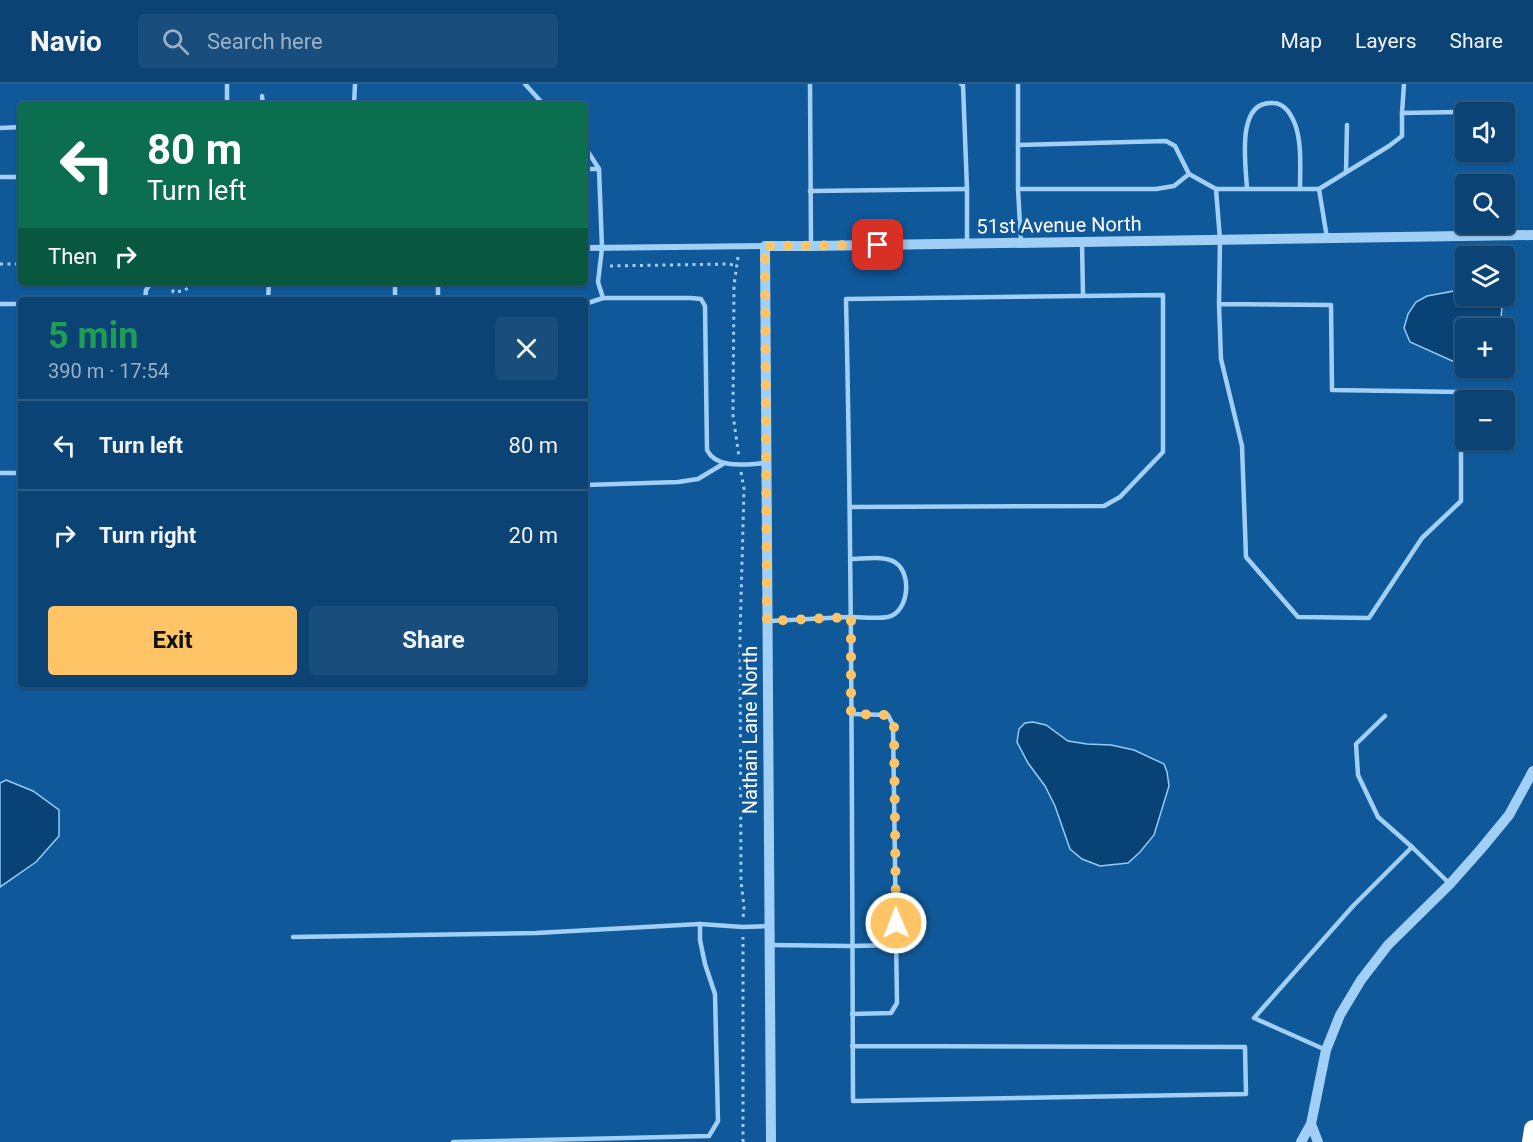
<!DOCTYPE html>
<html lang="en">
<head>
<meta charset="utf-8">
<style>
  body { margin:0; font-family:Roboto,sans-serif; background:#194e7c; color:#f1f3f6; height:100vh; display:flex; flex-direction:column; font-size:22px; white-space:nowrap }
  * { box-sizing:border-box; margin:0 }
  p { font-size:20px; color:#9ab0c5 }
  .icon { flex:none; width:33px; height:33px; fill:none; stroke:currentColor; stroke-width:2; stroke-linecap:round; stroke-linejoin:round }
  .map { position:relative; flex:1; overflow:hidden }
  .details { position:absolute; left:18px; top:213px; width:570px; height:390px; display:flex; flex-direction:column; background:#0b4374; border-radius:6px; box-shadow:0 2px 4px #0004,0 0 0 2px #2b5c86 }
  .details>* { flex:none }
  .guide { position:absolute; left:18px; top:18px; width:570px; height:183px; border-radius:6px; box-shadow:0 2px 4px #0004,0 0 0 2px #2b5c86; background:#0b6e4f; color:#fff; overflow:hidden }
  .fabs { position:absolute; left:1455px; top:18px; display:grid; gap:12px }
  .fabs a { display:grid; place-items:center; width:60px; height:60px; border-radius:6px; background:#0b4374; box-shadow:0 2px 4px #0004,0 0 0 2px #2b5c86; font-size:30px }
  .pin { position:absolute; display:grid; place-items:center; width:51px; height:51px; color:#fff; margin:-26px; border-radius:12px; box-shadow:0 3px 9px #0006 }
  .me { position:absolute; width:66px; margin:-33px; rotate:359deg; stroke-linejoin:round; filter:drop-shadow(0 0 4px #0008) }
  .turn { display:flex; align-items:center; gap:21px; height:126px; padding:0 30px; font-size:27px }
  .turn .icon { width:78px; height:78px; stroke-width:2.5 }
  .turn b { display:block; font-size:42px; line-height:51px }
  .then { display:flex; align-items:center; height:57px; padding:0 30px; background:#0003; gap:12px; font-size:22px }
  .round { display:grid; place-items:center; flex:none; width:63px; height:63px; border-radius:6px; background:#194e7c }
  .head { display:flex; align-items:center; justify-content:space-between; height:102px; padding:0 30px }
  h1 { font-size:36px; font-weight:700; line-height:45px; color:#1e9e55 }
  .cta { display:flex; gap:12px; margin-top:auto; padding:12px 30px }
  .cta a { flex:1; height:69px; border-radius:6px; background:#ffc465; color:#111; font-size:24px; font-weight:700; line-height:69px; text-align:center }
  .cta a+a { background:#194e7c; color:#f1f3f6 }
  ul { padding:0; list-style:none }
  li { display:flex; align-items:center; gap:18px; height:90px; padding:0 30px; border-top:2px solid #2b5c86 }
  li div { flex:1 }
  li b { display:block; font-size:22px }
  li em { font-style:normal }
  header { display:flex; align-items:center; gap:36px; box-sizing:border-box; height:84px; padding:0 30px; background:#0b4374; border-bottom:2px solid #2b5c86 }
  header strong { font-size:28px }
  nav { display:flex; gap:33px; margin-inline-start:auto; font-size:21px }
  .search { width:420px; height:54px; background:#194e7c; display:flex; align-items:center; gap:15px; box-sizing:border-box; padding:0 21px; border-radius:6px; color:#9ab0c5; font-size:22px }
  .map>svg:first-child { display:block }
  .water { fill:#094275; stroke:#93ccf8; stroke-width:1.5 }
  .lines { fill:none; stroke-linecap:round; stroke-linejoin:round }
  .path { stroke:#a1cff5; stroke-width:3; stroke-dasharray:3 4.5; stroke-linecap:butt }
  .service { stroke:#a1cff5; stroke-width:4.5 }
  .minor { stroke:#a1cff5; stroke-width:6 }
  .tertiary { stroke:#a1cff5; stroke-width:10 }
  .motorway { stroke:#fff; stroke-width:18 }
  .route { stroke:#ffc465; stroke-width:10; stroke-dasharray:0 18 }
  .labels { text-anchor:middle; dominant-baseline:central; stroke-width:6; stroke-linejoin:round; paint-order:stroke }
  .street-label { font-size:20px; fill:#fff; stroke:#0f599a }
</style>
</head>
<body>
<header>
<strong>Navio</strong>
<div class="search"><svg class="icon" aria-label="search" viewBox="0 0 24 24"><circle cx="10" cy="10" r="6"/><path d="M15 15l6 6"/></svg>Search here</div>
<nav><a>Map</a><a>Layers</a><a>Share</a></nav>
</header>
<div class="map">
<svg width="1533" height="1058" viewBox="0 0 1533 1058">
  <rect width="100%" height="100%" fill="#0f599a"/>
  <!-- water -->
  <g class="water">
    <path d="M1465 205 1466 212H1503L1500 244H1466L1465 280H1459L1410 258 1404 244 1408 230 1416 218 1427 212Z"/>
    <path d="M1033 638 1046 641 1068 657 1087 660 1111 661 1134 666 1164 680 1167 688 1169 702 1154 751 1140 768 1128 779 1100 782 1082 775 1070 765 1055 722 1045 702 1028 679 1017 658 1019 645 1025 639Z"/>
    <path d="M6 696 33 707 59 726V752L36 778 0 803V699Z"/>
  </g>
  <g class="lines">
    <!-- path -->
    <g class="path">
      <path d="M738 173 734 201 733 331 739 373"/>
      <path d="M0 180H21"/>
      <path d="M610 182 729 180 736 182"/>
      <path d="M173 198V208L183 207 198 198"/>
      <path d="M741 388 744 405 740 553 741 797 744 823 743 834"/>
      <path d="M743 1058V853"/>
    </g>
    <!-- service -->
    <g class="service">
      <path d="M227 0V21"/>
      <path d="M525 0 544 21"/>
      <path d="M810 0 811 162"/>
      <path d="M961 0 963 1 967 105V159"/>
      <path d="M1018 0V105L1021 159"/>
      <path d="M262 12 263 21"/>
      <path d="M354 21 355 0"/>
      <path d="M1402 29 1404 0"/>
      <path d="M0 44 21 43"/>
      <path d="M1018 61 1166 57 1175 62 1189 90 1216 105 1220 156 1219 220 1221 275 1242 362 1246 473 1298 533 1369 534 1422 454 1461 417V308L1332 306 1331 221 1219 220"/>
      <path d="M585 63 599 85 602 164 598 198 603 214H691L701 215 705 222 707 366C717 386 747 380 766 379"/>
      <path d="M585 85H599"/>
      <path d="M1346 88 1347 41"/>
      <path d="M0 93H21"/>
      <path d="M1018 105H1156L1174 102 1189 90"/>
      <path d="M1216 105H1319"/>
      <path d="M1247 105C1246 82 1235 16 1273 19 1285 19 1291 30 1295 40 1302 59 1300 84 1300 105"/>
      <path d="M810 107 967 105"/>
      <path d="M1327 154 1319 105 1389 62 1402 52V29L1515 27"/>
      <path d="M1082 158 1083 211"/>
      <path d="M395 198V216"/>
      <path d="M145 216 146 206 152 198"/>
      <path d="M268 216 269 198"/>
      <path d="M438 216V198"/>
      <path d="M0 220H21"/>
      <path d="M585 220 603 214"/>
      <path d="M0 389H21"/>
      <path d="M585 401 678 398 698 395 723 380"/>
      <path d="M851 423 1104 422 1120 413 1163 368V211L846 215C852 482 852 749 853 1017L1246 1010 1245 963 852 962"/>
      <path d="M767 537C795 536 823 534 851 533 862 533 878 535 888 533 909 528 912 490 896 479 887 471 863 475 851 475"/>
      <path d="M851 630 888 631 893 641 897 919 891 929 852 930"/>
      <path d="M1385 632 1356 660 1358 691 1378 733 1412 763 1450 800"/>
      <path d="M293 853 536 849 700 840 743 843 769 842"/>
      <path d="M769 861 852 862 897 861"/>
      <path d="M1326 966 1254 934 1353 822 1412 763"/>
      <path d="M453 1058 709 1052 718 1037 715 910 705 880 700 856V840"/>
    </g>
    <!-- minor -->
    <path class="minor" d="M585 164 765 162"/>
    <!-- tertiary -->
    <g class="tertiary">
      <path d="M1311 1040 1318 1058"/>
      <path d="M771 1058 765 162H811L1533 151"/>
      <path d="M1301 1058 1311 1040 1326 966 1340 931 1361 896 1388 861 1450 800 1481 765 1509 731 1533 687"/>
    </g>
    <!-- motorway -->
    <path class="motorway" d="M1531 1058 1533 1045"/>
  </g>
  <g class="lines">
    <!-- route -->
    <path class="route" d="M878 161 765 162 767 537 851 533V630L888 631 894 641 896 839"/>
  </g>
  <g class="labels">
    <!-- street labels -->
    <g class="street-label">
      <text transform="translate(1059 141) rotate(-1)">51st Avenue North</text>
      <text transform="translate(750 646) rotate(-90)">Nathan Lane North</text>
    </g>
  </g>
</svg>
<div class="fabs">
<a><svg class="icon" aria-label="sound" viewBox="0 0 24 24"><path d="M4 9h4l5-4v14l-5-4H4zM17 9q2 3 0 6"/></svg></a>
<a><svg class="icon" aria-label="search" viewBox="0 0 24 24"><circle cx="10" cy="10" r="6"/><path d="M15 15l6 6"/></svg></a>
<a><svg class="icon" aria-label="layers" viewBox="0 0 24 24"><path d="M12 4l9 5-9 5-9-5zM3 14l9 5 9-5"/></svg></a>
<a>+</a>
<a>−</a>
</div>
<div class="pin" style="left:878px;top:161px;background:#d93025"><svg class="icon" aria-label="arrive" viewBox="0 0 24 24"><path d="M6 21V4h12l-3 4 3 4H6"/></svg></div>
<svg class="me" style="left:896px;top:839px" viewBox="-20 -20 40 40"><circle r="17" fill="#ffc465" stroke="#fff" stroke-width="3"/><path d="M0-11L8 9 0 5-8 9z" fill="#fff"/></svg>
<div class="guide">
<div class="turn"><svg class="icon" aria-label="left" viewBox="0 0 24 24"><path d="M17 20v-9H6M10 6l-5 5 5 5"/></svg><div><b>80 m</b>Turn left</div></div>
<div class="then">Then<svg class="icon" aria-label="right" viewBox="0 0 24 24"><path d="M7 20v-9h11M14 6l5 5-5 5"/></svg></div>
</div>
<section class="details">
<div class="head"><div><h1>5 min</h1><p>390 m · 17:54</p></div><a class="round"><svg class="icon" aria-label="close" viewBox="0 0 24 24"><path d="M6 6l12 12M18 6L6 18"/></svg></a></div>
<ul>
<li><svg class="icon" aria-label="left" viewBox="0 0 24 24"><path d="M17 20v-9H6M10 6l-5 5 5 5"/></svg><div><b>Turn left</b></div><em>80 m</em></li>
<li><svg class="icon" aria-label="right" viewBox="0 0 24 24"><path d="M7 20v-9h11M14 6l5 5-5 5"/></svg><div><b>Turn right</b></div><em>20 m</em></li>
</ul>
<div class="cta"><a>Exit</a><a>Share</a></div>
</section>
</div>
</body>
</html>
